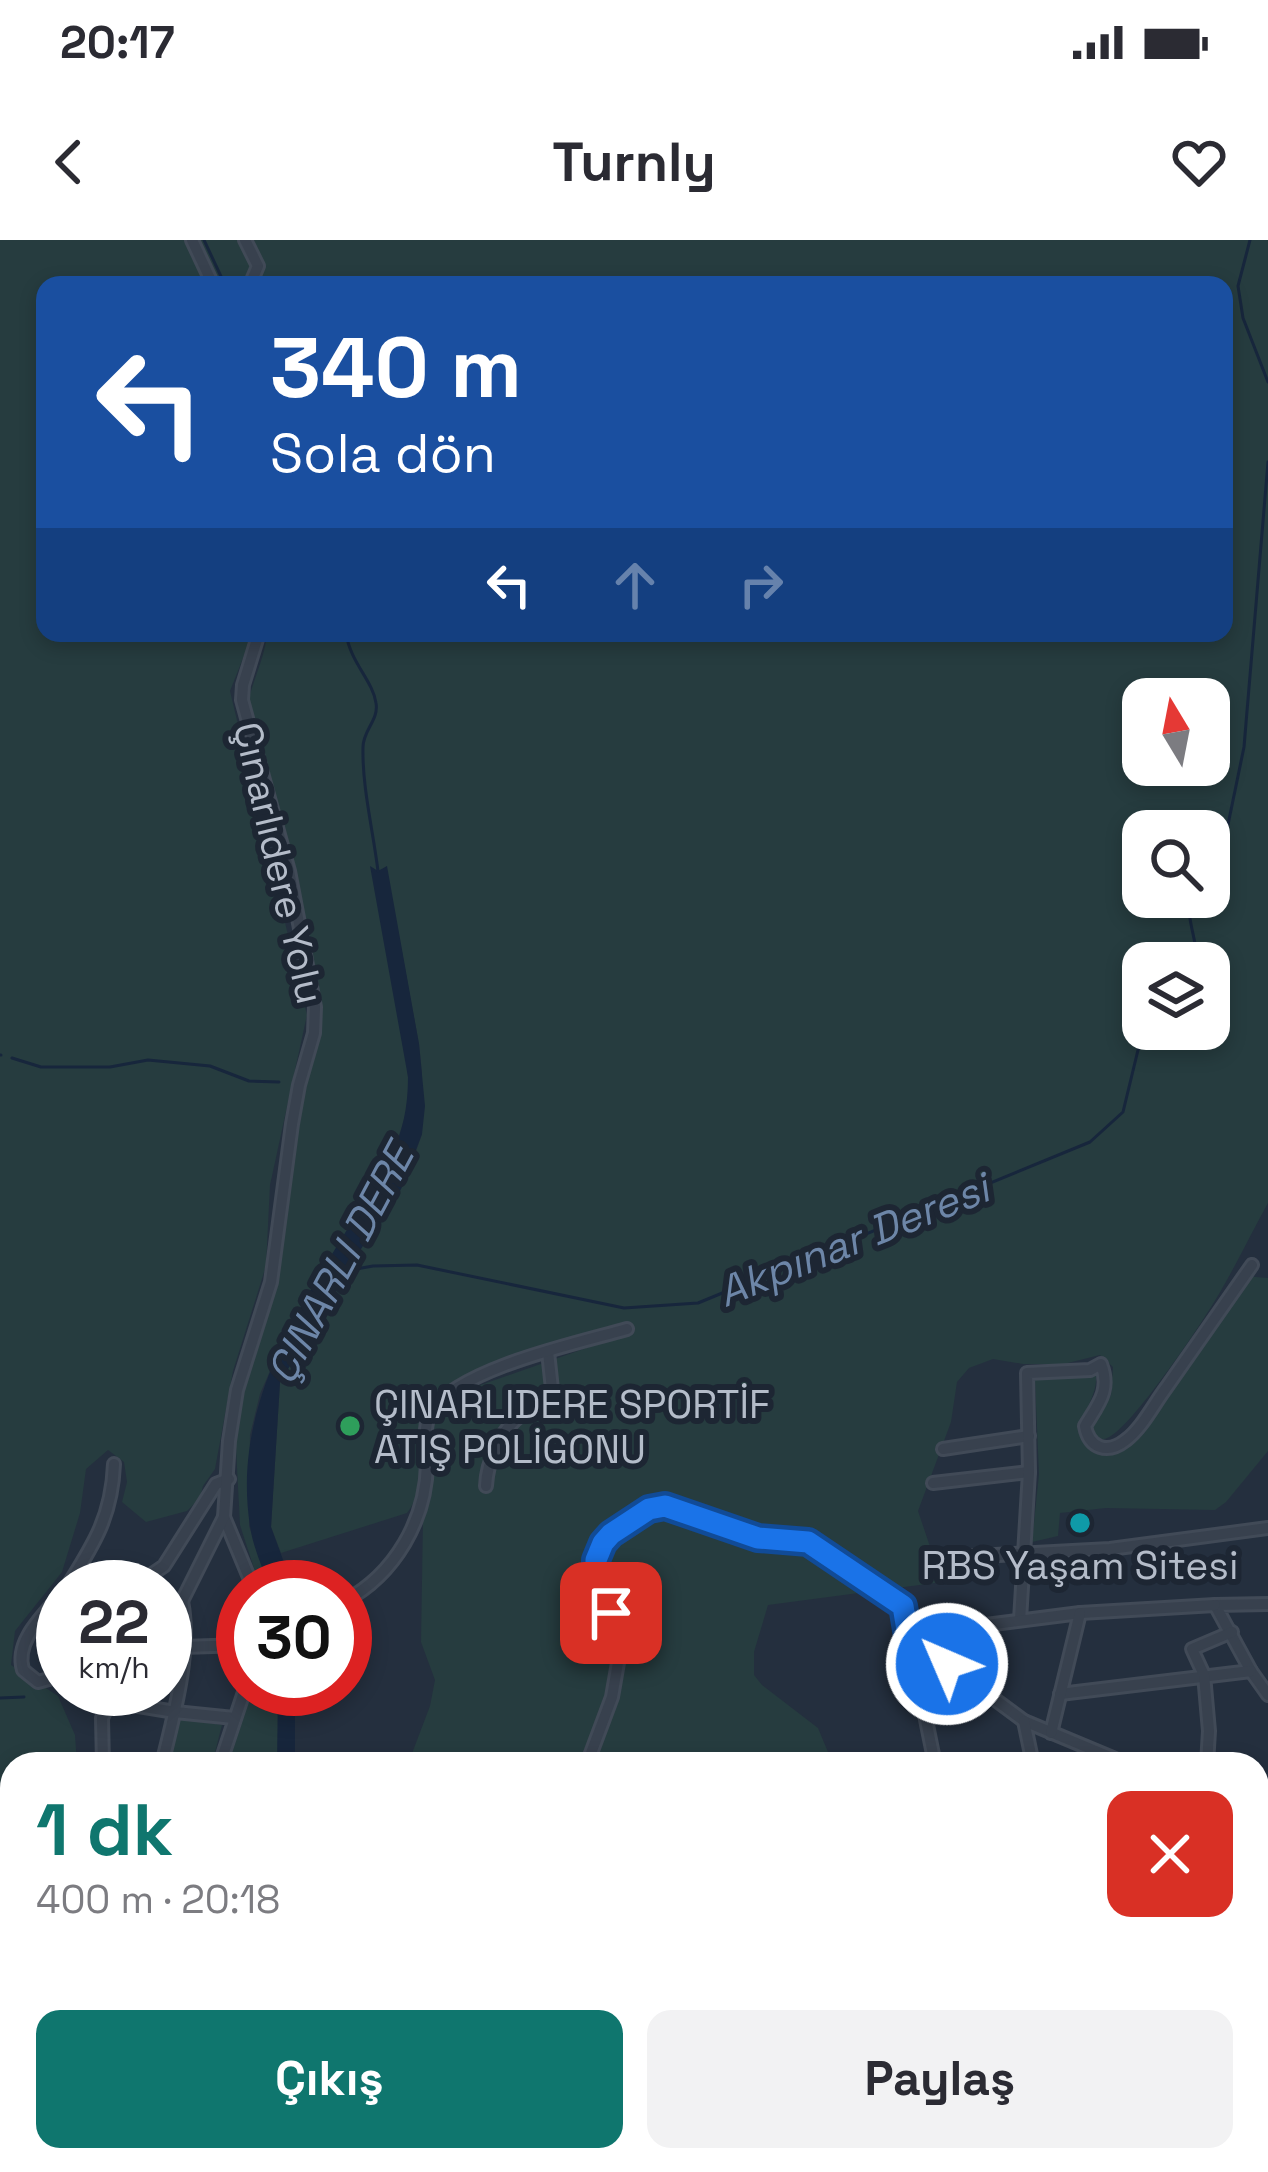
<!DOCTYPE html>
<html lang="tr">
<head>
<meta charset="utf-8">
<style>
  body { margin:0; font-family:"Space Grotesk",sans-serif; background:#f2f2f3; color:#2b2b33; height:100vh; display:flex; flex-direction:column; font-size:45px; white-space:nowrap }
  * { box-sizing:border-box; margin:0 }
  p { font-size:39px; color:#7c7c81 }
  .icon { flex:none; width:66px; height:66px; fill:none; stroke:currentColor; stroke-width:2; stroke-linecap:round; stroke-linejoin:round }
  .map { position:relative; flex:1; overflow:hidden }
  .side { position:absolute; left:0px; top:1512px; width:1269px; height:420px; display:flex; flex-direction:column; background:#fff; border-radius:36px 36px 0 0; box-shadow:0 6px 18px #0003 }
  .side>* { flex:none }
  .hud { position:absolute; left:36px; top:36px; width:1197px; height:366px; border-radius:24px; box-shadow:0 6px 18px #0003; background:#1a4fa0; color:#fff; overflow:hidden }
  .needle { width:78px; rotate:350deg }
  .controls { position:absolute; left:1122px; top:438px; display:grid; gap:24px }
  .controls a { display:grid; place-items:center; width:108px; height:108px; border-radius:24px; background:#fff; box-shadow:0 6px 18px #0003; font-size:60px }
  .speed { position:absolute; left:36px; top:1320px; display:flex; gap:24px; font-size:60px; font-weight:700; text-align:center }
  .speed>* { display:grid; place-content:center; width:156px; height:156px; border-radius:50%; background:#fff; box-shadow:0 6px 18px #0003; line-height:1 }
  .speed small { font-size:30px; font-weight:400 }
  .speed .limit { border:18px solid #d22; background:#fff; color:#111 }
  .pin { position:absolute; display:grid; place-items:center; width:102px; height:102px; color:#fff; margin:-51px; border-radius:24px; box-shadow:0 6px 18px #0006 }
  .me { position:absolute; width:132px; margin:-66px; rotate:315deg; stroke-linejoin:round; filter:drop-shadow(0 0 9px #0008) }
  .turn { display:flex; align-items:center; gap:42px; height:252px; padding:0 36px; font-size:54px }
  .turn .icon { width:156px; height:156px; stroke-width:2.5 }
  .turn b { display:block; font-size:84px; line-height:102px }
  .lanes { display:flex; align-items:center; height:114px; padding:0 36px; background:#0003; justify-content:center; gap:60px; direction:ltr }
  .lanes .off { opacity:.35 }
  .round { display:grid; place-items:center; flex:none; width:126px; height:126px; border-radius:24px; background:#f2f2f3 }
  .summary { display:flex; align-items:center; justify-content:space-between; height:204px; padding:0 36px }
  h1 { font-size:72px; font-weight:600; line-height:90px; color:#0f766e }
  .button { display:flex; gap:24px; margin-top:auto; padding:24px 36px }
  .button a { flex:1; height:138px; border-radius:24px; background:#0f766e; color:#fff; font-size:48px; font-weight:600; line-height:138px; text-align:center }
  .button a+a { background:#f2f2f3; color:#2b2b33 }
  .status { display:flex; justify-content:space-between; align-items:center; height:84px; padding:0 60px; background:#fff; direction:ltr }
  .status svg { height:33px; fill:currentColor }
  header { display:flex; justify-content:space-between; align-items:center; height:156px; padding:0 36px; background:#fff; font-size:54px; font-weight:600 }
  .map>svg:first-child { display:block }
  .green { fill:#263c3f; fill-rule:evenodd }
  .water { fill:#17263c }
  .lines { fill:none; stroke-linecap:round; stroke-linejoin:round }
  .stream { stroke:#17263c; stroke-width:3 }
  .minor-casing { stroke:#414a57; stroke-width:16 }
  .highway-casing { stroke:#434c59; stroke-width:22 }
  .minor { stroke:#38414e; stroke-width:10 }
  .highway { stroke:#746855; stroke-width:16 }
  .route-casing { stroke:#114b97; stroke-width:30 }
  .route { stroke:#1a73e8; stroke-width:21 }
  .leisure-dot { fill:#2e9e5b; stroke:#1d2633; stroke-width:4.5 }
  .culture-dot { fill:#0f9aa8; stroke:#1d2633; stroke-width:4.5 }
  .labels { text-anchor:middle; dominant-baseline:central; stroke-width:12; stroke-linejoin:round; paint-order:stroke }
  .street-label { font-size:39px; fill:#b4bcc9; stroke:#1d2633 }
  .poi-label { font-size:39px; fill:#b4bcc9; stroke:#1d2633; text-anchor:start }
  .water-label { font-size:42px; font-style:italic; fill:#6d86a8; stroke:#1d2633 }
</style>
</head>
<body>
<div class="status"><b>20:17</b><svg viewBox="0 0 49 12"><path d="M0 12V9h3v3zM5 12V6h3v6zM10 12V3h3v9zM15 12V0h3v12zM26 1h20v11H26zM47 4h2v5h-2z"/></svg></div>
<header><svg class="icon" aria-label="back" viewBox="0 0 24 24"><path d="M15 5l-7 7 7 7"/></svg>Turnly<svg class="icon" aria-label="heart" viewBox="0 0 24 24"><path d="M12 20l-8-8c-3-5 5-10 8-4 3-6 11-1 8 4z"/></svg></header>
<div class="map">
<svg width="1268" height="1932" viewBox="0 0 1268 1932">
  <rect width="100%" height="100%" fill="#242f3e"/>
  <!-- green -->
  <g class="green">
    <path d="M0 0H1268V963C1247 1001 1228 1042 1204 1078 1192 1097 1122 1201 1103 1199 1095 1198 1094 1193 1091 1187L1111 1155 1113 1127 1100 1115 1064 1124H1023L993 1119 969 1128 957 1142 951 1182 918 1271 942 1342 768 1365 754 1412V1435L762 1445 818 1488 833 1524H408L430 1466 435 1440 421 1402 423 1280 434 1182 449 1161 472 1148 632 1092 622 1087C577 1100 437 1128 423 1175 422 1180 423 1187 422 1193 421 1219 424 1252 407 1273L281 1313 271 1287 280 1142 367 999 401 949 412 923 422 894V833L419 804 386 626 408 837V867L392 918 280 1108 260 1154 250 1195 249 1286 270 1347H260L240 1285 235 1189 242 1154 275 1045 298 881 306 833 320 787 319 759 303 682 248 462C253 440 266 414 267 393H1224V45H45V393H253L230 451 307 775 270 945 266 1026 233 1131 215 1229 203 1246 200 1258 187 1271 146 1282 122 1262 127 1242 124 1222 108 1210 86 1229 80 1273 62 1332 15 1391 11 1425 58 1456 75 1495 77 1524H12V1641L0 1648ZM1143 459H1209V525H1143ZM1143 591H1209V657H1143ZM1143 723H1209V789H1143Z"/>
    <path d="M1244 1036 1268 1038V1211L1226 1262 1215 1270 1106 1268 1060 1273 1058 1296 1032 1302 1039 1234 1035 1140 1096 1136C1098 1154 1083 1168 1085 1186 1087 1193 1091 1199 1094 1205L1125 1201Z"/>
    <path d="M250 1449H284V1524L227 1522Z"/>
    <path d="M179 1478 222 1485 212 1524H170Z"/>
    <path d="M1268 1691V1754L1257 1764V1700Z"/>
    <path d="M710 1920H1120L1106 1932H709Z"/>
  </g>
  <!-- water -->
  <g class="water">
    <path d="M370 626 378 631 387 626 419 804 425 866 422 894 401 949 367 999 280 1142 271 1287 293 1347H270C262 1327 253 1307 250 1286 232 1170 295 1074 353 980 385 929 408 900 408 837Z"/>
    <path d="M278 1449H295V1524H277Z"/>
  </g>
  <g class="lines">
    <!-- stream -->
    <g class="stream">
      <path d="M204 0 225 45"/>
      <path d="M1250 0 1238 46 1243 78 1268 142"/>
      <path d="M346 393C350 422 373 441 376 463 379 480 363 490 363 507 362 547 373 590 378 631"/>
      <path d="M1209 623 1224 604 1244 507 1268 222"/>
      <path d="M1190 657C1186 681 1197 697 1197 723"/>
      <path d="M0 815H1"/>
      <path d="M12 818 41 827H110L148 820 210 826 249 841 279 842"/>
      <path d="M345 1031 373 1026 417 1025 624 1068 698 1063 1090 902 1123 872 1138 810 1153 789"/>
      <path d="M0 1458 24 1457"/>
    </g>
    <!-- minor casing -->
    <g class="minor-casing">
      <g id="minor">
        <path d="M192 0 213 45"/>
        <path d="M245 0 258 26 250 45"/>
        <path d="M943 1209 1029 1196"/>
        <path d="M933 1243 1029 1232"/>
        <path d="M486 1246C487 1221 501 1190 521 1175 533 1166 544 1162 552 1149L548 1112"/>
        <path d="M224 1277 253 1347"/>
        <path d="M940 1318 1110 1309 1268 1288"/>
        <path d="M67 1347C94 1304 112 1276 114 1224"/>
        <path d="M133 1347 164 1326 216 1244 229 1239"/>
        <path d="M63 1352C45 1374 14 1400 23 1430L38 1442 63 1435"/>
        <path d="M345 1361C395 1334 426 1280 427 1224 427 1207 422 1185 432 1170 461 1128 578 1103 627 1089"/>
        <path d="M1268 1364 1215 1365 1251 1431 1268 1455"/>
        <path d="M1020 1380 1029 1232 1027 1133 1090 1130 1101 1124C1111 1150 1099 1163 1085 1186 1089 1208 1107 1215 1126 1200 1142 1188 1154 1164 1166 1148 1195 1107 1223 1066 1252 1025"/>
        <path d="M41 1382 63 1372"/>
        <path d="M165 1382 182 1361 224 1277 229 1201 237 1150 271 1042 292 884 299 845 314 793 315 767 289 631 242 460 243 445 259 393"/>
        <path d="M908 1395 1080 1373 1215 1365"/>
        <path d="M908 1395 1024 1481 1115 1519 1138 1524"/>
        <path d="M183 1407 243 1405"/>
        <path d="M1060 1454 1251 1431"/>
        <path d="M108 1461 175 1472 234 1478"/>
        <path d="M1024 1481 1033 1524"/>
        <path d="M1051 1493 1080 1373"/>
        <path d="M103 1524 102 1478 116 1449"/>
        <path d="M162 1524C174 1475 192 1411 182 1361"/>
        <path d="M220 1524 245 1449"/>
        <path d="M587 1524 612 1457 619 1417V1393L596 1344V1320L603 1303 611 1294 649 1269 665 1266 758 1299 807 1302 903 1367 935 1524"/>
        <path d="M1207 1524 1209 1491 1204 1435 1192 1409 1232 1392"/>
        <path d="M1257 1546 1268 1548"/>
        <path d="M1257 1616 1268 1617"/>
        <path d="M0 1654 12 1648"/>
        <path d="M1257 1691 1268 1684"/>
        <path d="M0 1715 12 1704"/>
        <path d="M1257 1771 1268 1760"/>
        <path d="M0 1777 12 1767"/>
        <path d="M0 1846 12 1837"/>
        <path d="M0 1898 12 1902"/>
        <path d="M60 1920 88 1932"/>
        <path d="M215 1920 216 1932"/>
        <path d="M400 1920 402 1932"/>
        <path d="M524 1920 526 1932"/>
        <path d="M583 1920 585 1932"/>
        <path d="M648 1920 650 1932"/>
        <path d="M301 1925 317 1932"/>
        <path d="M120 1932 123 1920"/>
        <path d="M268 1932 273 1920"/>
        <path d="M466 1932V1920"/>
        <path d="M709 1932 710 1920"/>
        <path d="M1124 1932 1135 1920"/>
      </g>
    </g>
    <!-- highway casing -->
    <g class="highway-casing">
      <g id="highway">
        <path d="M1257 1841 1268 1828"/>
        <path d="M1257 1864 1268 1851"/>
        <path d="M1167 1932 1180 1920"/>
        <path d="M1191 1932 1204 1920"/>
      </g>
    </g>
    <!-- minor -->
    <use href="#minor" class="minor"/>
    <!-- highway -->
    <use href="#highway" class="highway"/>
  </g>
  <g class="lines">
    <!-- route casing -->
    <g class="route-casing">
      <path id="route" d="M611 1373 596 1343V1320L603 1303 611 1294 649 1269 665 1266 758 1298 808 1302 903 1366 908 1396 947 1424"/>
    </g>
    <!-- route -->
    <use href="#route" class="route"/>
  </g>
  <!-- markers -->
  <circle class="leisure-dot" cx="350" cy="1186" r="12"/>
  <circle class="culture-dot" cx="1080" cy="1283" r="12"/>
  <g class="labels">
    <!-- street labels -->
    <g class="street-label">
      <text transform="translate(279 623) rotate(77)">Çınarlıdere Yolu</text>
    </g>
    <!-- poi labels -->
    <g class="poi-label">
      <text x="374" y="1164">ÇINARLIDERE SPORTİF<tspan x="374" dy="45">ATIŞ POLİGONU</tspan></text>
      <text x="1080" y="1325" text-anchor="middle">RBS Yaşam Sitesi</text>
    </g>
    <!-- water labels -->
    <g class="water-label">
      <text transform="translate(853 1000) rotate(-22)">Akpınar Deresi</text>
      <text transform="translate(340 1024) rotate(-62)">ÇINARLI DERE</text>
    </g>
  </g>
</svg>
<div class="controls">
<a><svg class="needle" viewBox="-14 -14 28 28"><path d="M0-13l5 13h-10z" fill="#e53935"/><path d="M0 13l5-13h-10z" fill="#7c7c81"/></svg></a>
<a><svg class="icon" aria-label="search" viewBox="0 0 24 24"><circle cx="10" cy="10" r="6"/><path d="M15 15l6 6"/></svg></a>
<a><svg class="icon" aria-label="layers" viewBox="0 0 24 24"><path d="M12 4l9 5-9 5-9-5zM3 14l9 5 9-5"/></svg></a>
</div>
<div class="speed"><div>22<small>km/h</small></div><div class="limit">30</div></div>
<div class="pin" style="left:611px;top:1373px;background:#d93025"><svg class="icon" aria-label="arrive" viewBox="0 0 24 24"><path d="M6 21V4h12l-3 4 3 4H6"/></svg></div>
<svg class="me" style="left:947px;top:1424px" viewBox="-20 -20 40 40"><circle r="17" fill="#1a73e8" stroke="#fff" stroke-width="3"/><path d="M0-11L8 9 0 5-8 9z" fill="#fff"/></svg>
<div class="hud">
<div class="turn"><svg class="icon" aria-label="left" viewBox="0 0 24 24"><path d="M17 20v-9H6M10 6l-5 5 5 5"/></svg><div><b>340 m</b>Sola dön</div></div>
<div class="lanes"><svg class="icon" aria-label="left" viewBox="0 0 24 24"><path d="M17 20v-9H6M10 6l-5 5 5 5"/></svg><svg class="icon off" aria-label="ahead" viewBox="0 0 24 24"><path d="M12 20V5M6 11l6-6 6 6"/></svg><svg class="icon off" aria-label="right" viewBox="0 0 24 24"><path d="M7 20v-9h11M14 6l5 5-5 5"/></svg></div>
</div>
<section class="side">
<div class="summary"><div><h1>1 dk</h1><p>400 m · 20:18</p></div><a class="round" style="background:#d93025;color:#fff"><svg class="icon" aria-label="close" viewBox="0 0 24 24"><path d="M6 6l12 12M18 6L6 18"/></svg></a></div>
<div class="button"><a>Çıkış</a><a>Paylaş</a></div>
</section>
</div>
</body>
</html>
